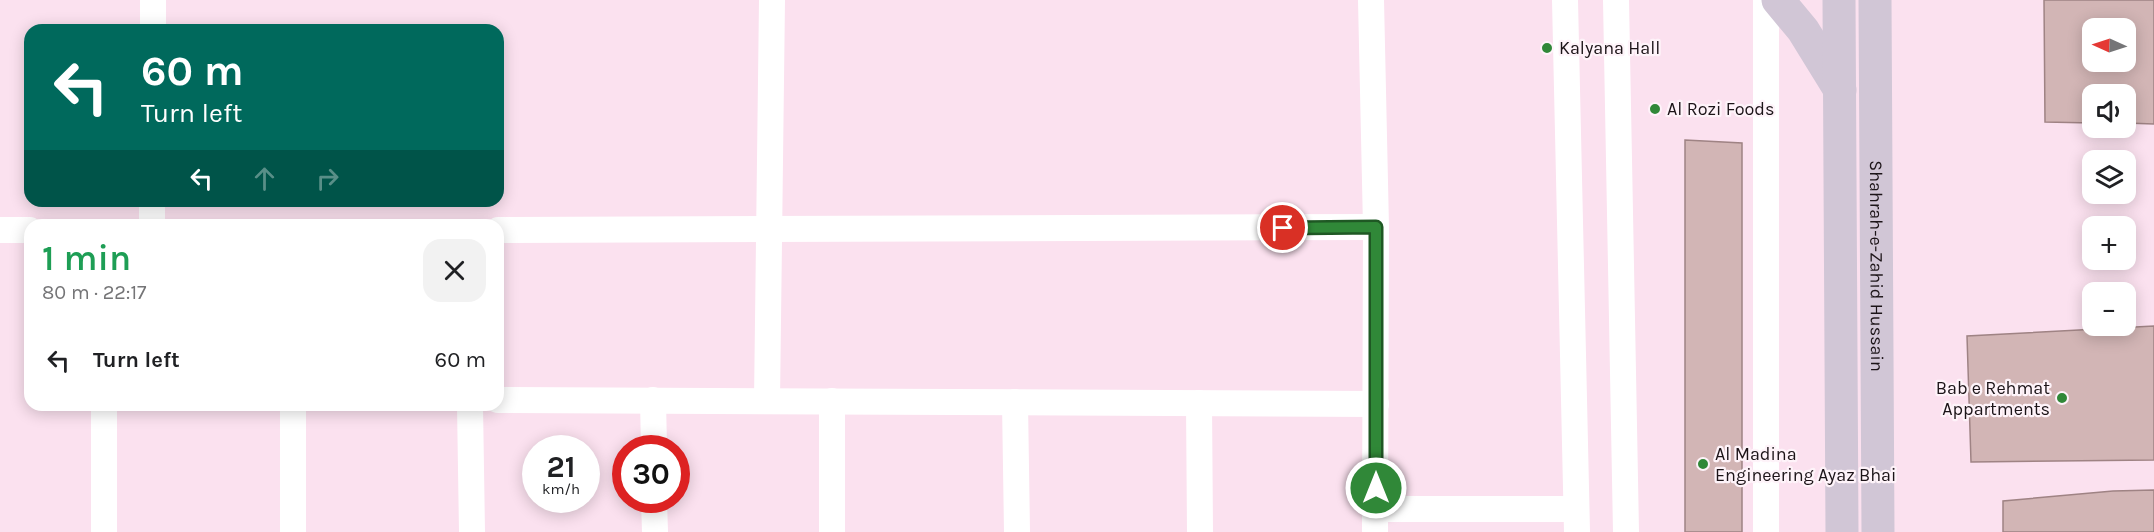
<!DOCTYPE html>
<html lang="en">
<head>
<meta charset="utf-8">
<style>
  body { margin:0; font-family:Karla,sans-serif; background:#f2f2f2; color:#202124; height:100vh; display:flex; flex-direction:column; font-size:22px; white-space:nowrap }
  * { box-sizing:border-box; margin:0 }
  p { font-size:20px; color:#757577 }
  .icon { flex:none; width:33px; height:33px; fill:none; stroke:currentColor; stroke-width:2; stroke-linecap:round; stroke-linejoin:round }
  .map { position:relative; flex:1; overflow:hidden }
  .panel { position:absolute; left:24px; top:219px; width:480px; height:192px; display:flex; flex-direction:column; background:#fff; border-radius:18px; box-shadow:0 3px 15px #0003 }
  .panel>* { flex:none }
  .guide { position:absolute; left:24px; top:24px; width:480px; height:183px; border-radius:18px; box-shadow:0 3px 15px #0003; background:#00695c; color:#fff; overflow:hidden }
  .needle { width:39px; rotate:273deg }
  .tools { position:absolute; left:2082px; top:18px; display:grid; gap:12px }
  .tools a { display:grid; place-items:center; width:54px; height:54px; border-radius:12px; background:#fff; box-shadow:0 3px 15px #0003; font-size:30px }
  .speed { position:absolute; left:522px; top:435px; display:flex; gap:12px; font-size:30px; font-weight:700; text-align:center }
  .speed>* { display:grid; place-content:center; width:78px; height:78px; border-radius:50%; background:#fff; box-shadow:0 3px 15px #0003; line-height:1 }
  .speed small { font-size:15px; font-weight:400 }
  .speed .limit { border:9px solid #d22; background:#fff; color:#111 }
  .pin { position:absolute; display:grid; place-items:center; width:51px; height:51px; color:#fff; margin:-26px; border:3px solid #fff; border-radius:50%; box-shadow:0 2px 6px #0007 }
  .me { position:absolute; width:66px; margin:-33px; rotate:0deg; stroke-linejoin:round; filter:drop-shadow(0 0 4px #0008) }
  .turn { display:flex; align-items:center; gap:21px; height:126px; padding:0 18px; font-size:27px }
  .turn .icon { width:78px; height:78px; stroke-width:2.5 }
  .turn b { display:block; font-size:42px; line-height:51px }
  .lanes { display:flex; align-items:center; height:57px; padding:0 18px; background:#0003; justify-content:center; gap:30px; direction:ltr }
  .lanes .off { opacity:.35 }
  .round { display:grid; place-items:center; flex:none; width:63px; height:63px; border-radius:18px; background:#f2f2f2 }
  .headline { display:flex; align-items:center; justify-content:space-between; height:102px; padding:0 18px }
  h1 { font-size:36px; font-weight:600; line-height:45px; color:#1e9e55 }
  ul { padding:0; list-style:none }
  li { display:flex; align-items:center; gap:18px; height:78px; padding:0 18px }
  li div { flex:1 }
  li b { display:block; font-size:22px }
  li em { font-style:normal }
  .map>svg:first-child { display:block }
  .building { fill:#d2b5b5; stroke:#9f8384; stroke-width:1.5; fill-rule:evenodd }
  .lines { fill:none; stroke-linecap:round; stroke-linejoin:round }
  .street { stroke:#fff; stroke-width:26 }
  .secondary { stroke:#d1c6d6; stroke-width:33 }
  .route-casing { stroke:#1f5824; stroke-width:15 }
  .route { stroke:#308838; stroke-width:10 }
  .poi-dot { fill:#308838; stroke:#fef3f9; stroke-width:2 }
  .labels { text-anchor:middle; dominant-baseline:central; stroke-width:4.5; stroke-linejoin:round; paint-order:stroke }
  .poi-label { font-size:18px; fill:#1c1418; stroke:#fef3f9; text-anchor:start }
  .street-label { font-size:18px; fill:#1c1418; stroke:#fef3f9 }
</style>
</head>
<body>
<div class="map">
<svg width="2154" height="532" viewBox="0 0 2154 532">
  <rect width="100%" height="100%" fill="#fbe1ef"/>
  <!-- building -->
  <g class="building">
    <path d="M2044 0H2154V124L2126 123V94H2092V123L2045 122ZM2092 28H2126V62H2092Z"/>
    <path d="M1685 140 1742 143V532H1685Z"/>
    <path d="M2154 326V460L1971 462 1967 336Z"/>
    <path d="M2154 490V532H2003V501L2113 491Z"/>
  </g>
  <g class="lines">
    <!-- street -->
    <g class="street">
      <path d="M1371 0 1376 227 1375 532"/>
      <path d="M1565 0 1577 532"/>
      <path d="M1616 0 1626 532"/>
      <path d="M153 30V0"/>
      <path d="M152 225V201"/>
      <path d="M0 230H30"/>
      <path d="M498 230 1376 227"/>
      <path d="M498 400 1376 404"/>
      <path d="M653 400 654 448"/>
      <path d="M767 401 772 0"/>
      <path d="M1015 402 1017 532"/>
      <path d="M1199 403 1200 532"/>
      <path d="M470 405 472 532"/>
      <path d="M654 500 655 532"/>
      <path d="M1375 509H1576"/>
      <path d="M104 532V405"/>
      <path d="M293 532V405"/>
      <path d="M832 532V401"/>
      <path d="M1766 532V0"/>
    </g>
    <!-- secondary -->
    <g class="secondary">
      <path d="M1778 0 1803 30 1840 90"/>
      <path d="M1839 0 1842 532"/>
      <path id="s1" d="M1875 0 1878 532"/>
    </g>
  </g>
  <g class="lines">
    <!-- route casing -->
    <g class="route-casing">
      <path id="route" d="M1283 228 1376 227V488"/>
    </g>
    <!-- route -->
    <use href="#route" class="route"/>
  </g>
  <!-- markers -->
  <g class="poi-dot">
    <circle cx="1547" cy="48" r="6"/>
    <circle cx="1655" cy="109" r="6"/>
    <circle cx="2062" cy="398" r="6"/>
    <circle cx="1703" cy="464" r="6"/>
  </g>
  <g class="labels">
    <!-- poi labels -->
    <g class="poi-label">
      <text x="1559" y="48">Kalyana Hall</text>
      <text x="1667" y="109">Al Rozi Foods</text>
      <text x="2050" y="388" text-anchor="end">Bab e Rehmat<tspan x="2050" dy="21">Appartments</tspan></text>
      <text x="1715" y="454">Al Madina<tspan x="1715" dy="21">Engineering Ayaz Bhai</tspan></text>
    </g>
    <!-- street labels -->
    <g class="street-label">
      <text stroke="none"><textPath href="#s1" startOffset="266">Shahrah-e-Zahid Hussain</textPath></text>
    </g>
  </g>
</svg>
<div class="tools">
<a><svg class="needle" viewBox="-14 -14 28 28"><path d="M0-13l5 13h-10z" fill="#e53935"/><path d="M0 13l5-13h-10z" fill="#757577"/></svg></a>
<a><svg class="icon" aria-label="sound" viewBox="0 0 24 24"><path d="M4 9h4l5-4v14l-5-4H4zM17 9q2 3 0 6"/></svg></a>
<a><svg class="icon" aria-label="layers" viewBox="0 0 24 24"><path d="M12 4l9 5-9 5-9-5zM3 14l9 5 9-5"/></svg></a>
<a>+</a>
<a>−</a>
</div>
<div class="speed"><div>21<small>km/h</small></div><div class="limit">30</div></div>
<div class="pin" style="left:1283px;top:228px;background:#d93025"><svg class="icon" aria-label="arrive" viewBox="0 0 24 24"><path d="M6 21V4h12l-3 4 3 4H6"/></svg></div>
<svg class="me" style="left:1376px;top:488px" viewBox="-20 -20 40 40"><circle r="17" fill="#308838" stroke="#fff" stroke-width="3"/><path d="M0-11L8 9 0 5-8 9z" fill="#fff"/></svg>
<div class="guide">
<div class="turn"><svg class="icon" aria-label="left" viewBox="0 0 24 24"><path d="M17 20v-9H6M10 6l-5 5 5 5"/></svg><div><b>60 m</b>Turn left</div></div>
<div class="lanes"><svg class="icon" aria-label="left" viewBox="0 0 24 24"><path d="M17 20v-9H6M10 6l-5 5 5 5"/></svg><svg class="icon off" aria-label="ahead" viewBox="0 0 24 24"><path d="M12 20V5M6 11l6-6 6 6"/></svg><svg class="icon off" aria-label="right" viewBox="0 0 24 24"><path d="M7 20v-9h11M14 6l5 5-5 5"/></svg></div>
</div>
<section class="panel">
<div class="headline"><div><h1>1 min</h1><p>80 m · 22:17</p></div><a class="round"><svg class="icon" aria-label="close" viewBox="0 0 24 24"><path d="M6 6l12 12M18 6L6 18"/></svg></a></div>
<ul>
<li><svg class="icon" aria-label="left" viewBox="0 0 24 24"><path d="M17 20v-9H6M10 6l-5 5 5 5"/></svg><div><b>Turn left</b></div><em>60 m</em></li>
</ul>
</section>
</div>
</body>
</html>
